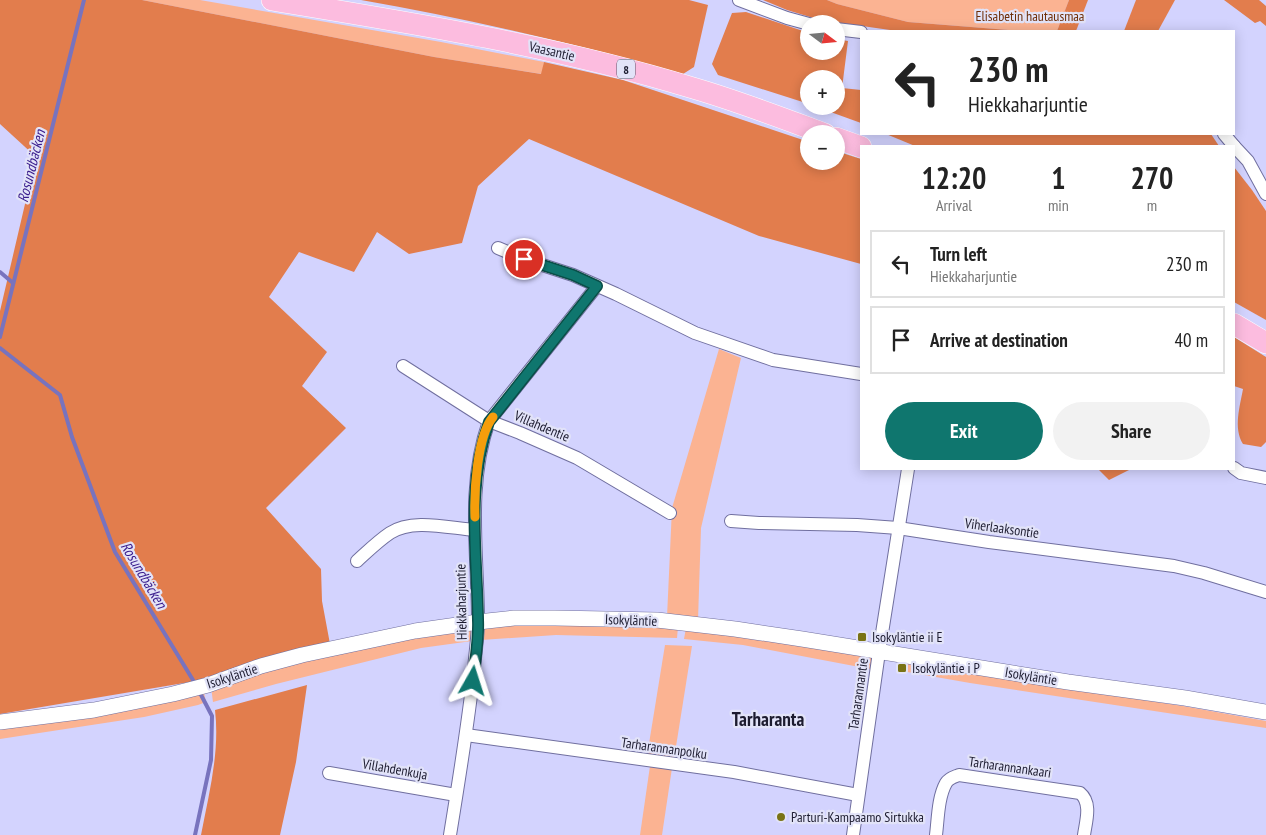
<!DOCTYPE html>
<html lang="en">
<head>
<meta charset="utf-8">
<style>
  body { margin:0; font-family:"PT Sans Narrow",sans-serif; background:#f2f2f2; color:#222; height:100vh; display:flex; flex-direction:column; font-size:19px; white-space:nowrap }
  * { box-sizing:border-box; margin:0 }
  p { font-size:16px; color:#767676 }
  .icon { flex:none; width:28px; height:28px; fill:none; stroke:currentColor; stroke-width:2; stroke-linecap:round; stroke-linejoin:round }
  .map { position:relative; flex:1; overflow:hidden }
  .drawer { position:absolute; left:860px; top:145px; width:375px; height:325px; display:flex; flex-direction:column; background:#fff; border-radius:0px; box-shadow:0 2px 12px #0003 }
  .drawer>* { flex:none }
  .top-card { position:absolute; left:860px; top:30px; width:375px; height:105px; border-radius:0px; box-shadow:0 2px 12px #0003; background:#fff; color:#222; overflow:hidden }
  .needle { width:32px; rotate:106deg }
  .buttons { position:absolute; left:800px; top:15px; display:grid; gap:10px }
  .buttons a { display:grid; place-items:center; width:45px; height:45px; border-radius:50%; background:#fff; box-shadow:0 2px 12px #0003; font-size:25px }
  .pin { position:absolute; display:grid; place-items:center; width:42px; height:42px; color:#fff; margin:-21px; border:2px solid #fff; border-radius:50%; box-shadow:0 1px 5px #0007 }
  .me { position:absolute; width:55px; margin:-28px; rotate:6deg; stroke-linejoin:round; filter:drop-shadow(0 0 4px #0008) }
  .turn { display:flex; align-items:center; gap:18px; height:105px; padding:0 25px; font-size:22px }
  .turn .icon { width:65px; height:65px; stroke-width:2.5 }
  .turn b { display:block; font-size:35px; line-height:42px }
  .eta { display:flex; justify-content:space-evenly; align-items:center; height:85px; text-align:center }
  .eta b { font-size:30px; font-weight:600; line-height:35px }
  .action { display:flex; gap:10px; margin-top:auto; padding:10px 25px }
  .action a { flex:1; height:58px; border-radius:30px; background:#0f766e; color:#fff; font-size:20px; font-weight:600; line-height:58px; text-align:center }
  .action a+a { background:#f2f2f2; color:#222 }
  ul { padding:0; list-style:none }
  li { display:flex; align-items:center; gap:15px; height:68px; margin:0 10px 8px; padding:0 15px; border:2px solid #e0e0e0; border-radius:0px }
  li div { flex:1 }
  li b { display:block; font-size:19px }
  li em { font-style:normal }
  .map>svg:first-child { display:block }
  .green { fill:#fbb392 }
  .forest { fill:#e27d4d }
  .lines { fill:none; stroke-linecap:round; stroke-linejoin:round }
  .stream { stroke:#7873be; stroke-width:4 }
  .minor-casing { stroke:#706f9f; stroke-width:14 }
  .tertiary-casing { stroke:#706f9f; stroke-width:16 }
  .trunk-casing { stroke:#fff; stroke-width:22 }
  .minor { stroke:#fff; stroke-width:12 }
  .tertiary { stroke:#fff; stroke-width:15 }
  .trunk { stroke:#fcbcdf; stroke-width:21 }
  .route-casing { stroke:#0a4d48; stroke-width:12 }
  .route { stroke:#0f766e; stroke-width:9 }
  .slow { stroke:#f59e0b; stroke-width:9 }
  .poi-dot { fill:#797215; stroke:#e2e3f8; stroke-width:2 }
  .labels { text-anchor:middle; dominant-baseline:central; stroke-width:4.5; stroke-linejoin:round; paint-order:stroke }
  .shield { fill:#e2e3f8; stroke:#57576b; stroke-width:1 }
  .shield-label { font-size:12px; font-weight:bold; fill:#1c1b2f }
  .park-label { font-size:14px; fill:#6e2e09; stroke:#e2e3f8 }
  .street-label { font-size:14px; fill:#1c1b2f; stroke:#e2e3f8 }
  .poi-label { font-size:14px; fill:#1c1b2f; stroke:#e2e3f8; text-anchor:start }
  .water-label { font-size:15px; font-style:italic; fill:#391b8c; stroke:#e2e3f8 }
  .district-label { font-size:19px; font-weight:bold; fill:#1c1b2f; stroke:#e2e3f8 }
</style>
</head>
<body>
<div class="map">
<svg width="1266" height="835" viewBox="0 0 1266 835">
  <rect width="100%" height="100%" fill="#d3d3fe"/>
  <!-- green -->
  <g class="green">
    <path d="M142 0H200L441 42 544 62 542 74 434 57Z"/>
    <path d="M827 0H1069L1057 31H1021L908 22 837 4Z"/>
    <path d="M719 349 741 358 701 528 698 620 667 617 672 508Z"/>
    <path d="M514 623 678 627 677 638 556 635 481 640 482 626Z"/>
    <path d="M473 626 472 641 421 648 276 684 213 702 211 687 304 661Z"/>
    <path d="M686 628 873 655 870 669 743 645 684 639Z"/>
    <path d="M665 645 692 646 674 759 647 756Z"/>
    <path d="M907 664 1183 706 1266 721V728L970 683 896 670V666Z"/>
    <path d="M203 688 206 702 198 705 144 717 0 739V729Z"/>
    <path d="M650 766 672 768 662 835H640Z"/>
  </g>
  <!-- forest -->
  <g class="forest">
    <path d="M0 0H142L434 57 541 74 544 62 623 80 809 142V161H836V151L861 159V264L759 236 529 139 478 186 462 243 409 254 377 232 354 272 299 252 269 297 327 352 302 386 346 428 266 508 321 569 322 601 330 644 190 682 0 714V311L36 157 0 124Z"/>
    <path d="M361 0H689L708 5 694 67 683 74C578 44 469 19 361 0Z"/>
    <path d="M763 0H827L837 4 908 22 1021 31H897L820 20 787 10Z"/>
    <path d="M1069 0H1088L1076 31H1057Z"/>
    <path d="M1136 0H1175L1158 31H1124Z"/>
    <path d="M1224 0H1259L1266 6V26L1260 21 1255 23Z"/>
    <path d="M746 12 809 33V51H836V39L848 41 842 88 861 90V123L814 106H836V79H809V104L718 75 712 64 732 13Z"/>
    <path d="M886 134H1211L1219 146H915Z"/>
    <path d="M1234 167 1252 190 1266 211V320L1234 302Z"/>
    <path d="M1234 337 1266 357V442L1261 447 1243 444C1233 428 1240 406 1243 389L1234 386Z"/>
    <path d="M1098 469H1131L1109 480Z"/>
    <path d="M307 685 296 762 280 835H201C209 793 220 752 215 710Z"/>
  </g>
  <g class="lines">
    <!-- stream -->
    <g class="stream">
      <path d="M0 272 13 283"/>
      <path d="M0 337 84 0"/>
      <path d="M0 348 60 395 72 437 115 552 196 685"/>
      <path d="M195 835 211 760 212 716 199 691"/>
    </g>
    <!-- minor casing -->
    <g class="minor-casing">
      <g id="minor">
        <path d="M739 0 787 18 809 24"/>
        <path d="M836 29 861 32"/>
        <path d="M1224 134 1234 146"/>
        <path d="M1234 146 1248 161 1266 194"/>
        <path d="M498 248 524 259 573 275 616 294 695 333 773 360 861 374"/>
        <path d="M403 366 489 421 520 433 577 458 670 513"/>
        <path d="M1234 468 1241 473 1266 478"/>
        <path d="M731 521 759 523 857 525 898 528 989 542 1174 566 1204 573 1266 592"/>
        <path d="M357 561C368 551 378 541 390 533 412 518 449 528 475 530"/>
        <path d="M466 735 734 772 858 795"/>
        <path d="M329 773 456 795"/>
        <path d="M450 835C459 780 468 725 474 670 475 654 478 637 478 621 478 554 466 486 489 421L597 286"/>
        <path d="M853 835 879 652 908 469"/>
        <path d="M936 835C938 819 938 797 946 783 949 778 954 777 959 775L1080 793C1092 803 1086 821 1084 835"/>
      </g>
    </g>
    <!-- tertiary casing -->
    <g class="tertiary-casing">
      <path id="tertiary" d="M0 722 94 710 173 694 208 685 261 666 302 655 415 631 478 622 514 618H555L657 620 735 629 802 639 1068 682 1185 698 1266 712"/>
    </g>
    <!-- trunk casing -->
    <g class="trunk-casing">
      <g id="trunk">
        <path d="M272 0C413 23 556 46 693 88 738 101 782 118 825 134"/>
        <path d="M836 138 861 147"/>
        <path d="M1234 324 1266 343"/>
      </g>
    </g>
    <!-- minor -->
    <use href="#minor" class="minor"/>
    <!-- tertiary -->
    <use href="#tertiary" class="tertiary"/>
    <!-- trunk -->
    <use href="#trunk" class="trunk"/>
  </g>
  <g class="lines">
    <!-- route casing -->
    <g class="route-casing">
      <path id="route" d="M473 681C475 661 479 640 478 620 477 553 466 485 489 422L597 286 573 275 524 259"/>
    </g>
    <!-- route -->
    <use href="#route" class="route"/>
    <!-- slow -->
    <path class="slow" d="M475 517C474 492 477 436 493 417"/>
  </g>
  <!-- markers -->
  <g class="poi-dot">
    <rect x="857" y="632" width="10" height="10" rx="2.5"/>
    <rect x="897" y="663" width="10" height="10" rx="2.5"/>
    <circle cx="781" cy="817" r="5"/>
  </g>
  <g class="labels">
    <!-- shield labels -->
    <rect class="shield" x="617" y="59.5" width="18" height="19" rx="4"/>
    <g class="shield-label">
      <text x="626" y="69">8</text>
    </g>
    <!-- park labels -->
    <g class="park-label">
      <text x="1030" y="16">Elisabetin hautausmaa</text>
    </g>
    <!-- street labels -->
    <g class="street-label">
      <text transform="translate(552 51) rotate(13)">Vaasantie</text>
      <text transform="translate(542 426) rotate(23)">Villahdentie</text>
      <text transform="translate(1002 528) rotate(8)">Viherlaaksontie</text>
      <text transform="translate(461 602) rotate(-91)">Hiekkaharjuntie</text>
      <text transform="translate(631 620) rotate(2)">Isokyläntie</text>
      <text transform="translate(232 676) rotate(-18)">Isokyläntie</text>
      <text transform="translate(1031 676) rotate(9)">Isokyläntie</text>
      <text transform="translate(858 694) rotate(-82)">Tarharannantie</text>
      <text transform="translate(664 748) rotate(8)">Tarharannanpolku</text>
      <text transform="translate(1010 767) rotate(8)">Tarharannankaari</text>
      <text transform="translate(395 769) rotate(10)">Villahdenkuja</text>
    </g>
    <!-- poi labels -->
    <g class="poi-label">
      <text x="872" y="637">Isokyläntie ii E</text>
      <text x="912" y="668">Isokyläntie i P</text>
      <text x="791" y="817">Parturi-Kampaamo Sirtukka</text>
    </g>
    <!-- water labels -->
    <g class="water-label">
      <text transform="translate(31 166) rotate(-76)">Rosundbäcken</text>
      <text transform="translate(144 575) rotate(59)">Rosundbäcken</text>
    </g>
    <!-- district labels -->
    <g class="district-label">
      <text x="768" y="719">Tarharanta</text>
    </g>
  </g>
</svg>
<div class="buttons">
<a><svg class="needle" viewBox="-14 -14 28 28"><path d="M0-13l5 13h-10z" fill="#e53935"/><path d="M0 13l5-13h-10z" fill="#767676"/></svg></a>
<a>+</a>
<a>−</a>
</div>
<div class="pin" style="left:524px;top:259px;background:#d93025"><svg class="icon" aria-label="arrive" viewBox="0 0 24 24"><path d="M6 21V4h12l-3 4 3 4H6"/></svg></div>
<svg class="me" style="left:473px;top:681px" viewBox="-20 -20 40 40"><path d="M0-17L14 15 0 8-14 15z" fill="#0f766e" stroke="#fff" stroke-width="4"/></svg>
<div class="top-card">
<div class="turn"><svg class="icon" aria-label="left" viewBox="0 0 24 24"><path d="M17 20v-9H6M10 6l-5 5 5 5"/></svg><div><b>230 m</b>Hiekkaharjuntie</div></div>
</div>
<section class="drawer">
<div class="eta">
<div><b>12:20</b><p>Arrival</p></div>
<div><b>1</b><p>min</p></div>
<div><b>270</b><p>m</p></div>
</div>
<ul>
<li><svg class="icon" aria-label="left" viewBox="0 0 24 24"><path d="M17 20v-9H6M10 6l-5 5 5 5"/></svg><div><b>Turn left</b><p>Hiekkaharjuntie</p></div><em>230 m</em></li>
<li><svg class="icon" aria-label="arrive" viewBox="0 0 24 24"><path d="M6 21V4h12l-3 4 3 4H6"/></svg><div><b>Arrive at destination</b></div><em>40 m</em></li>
</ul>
<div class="action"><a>Exit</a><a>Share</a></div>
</section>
</div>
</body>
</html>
